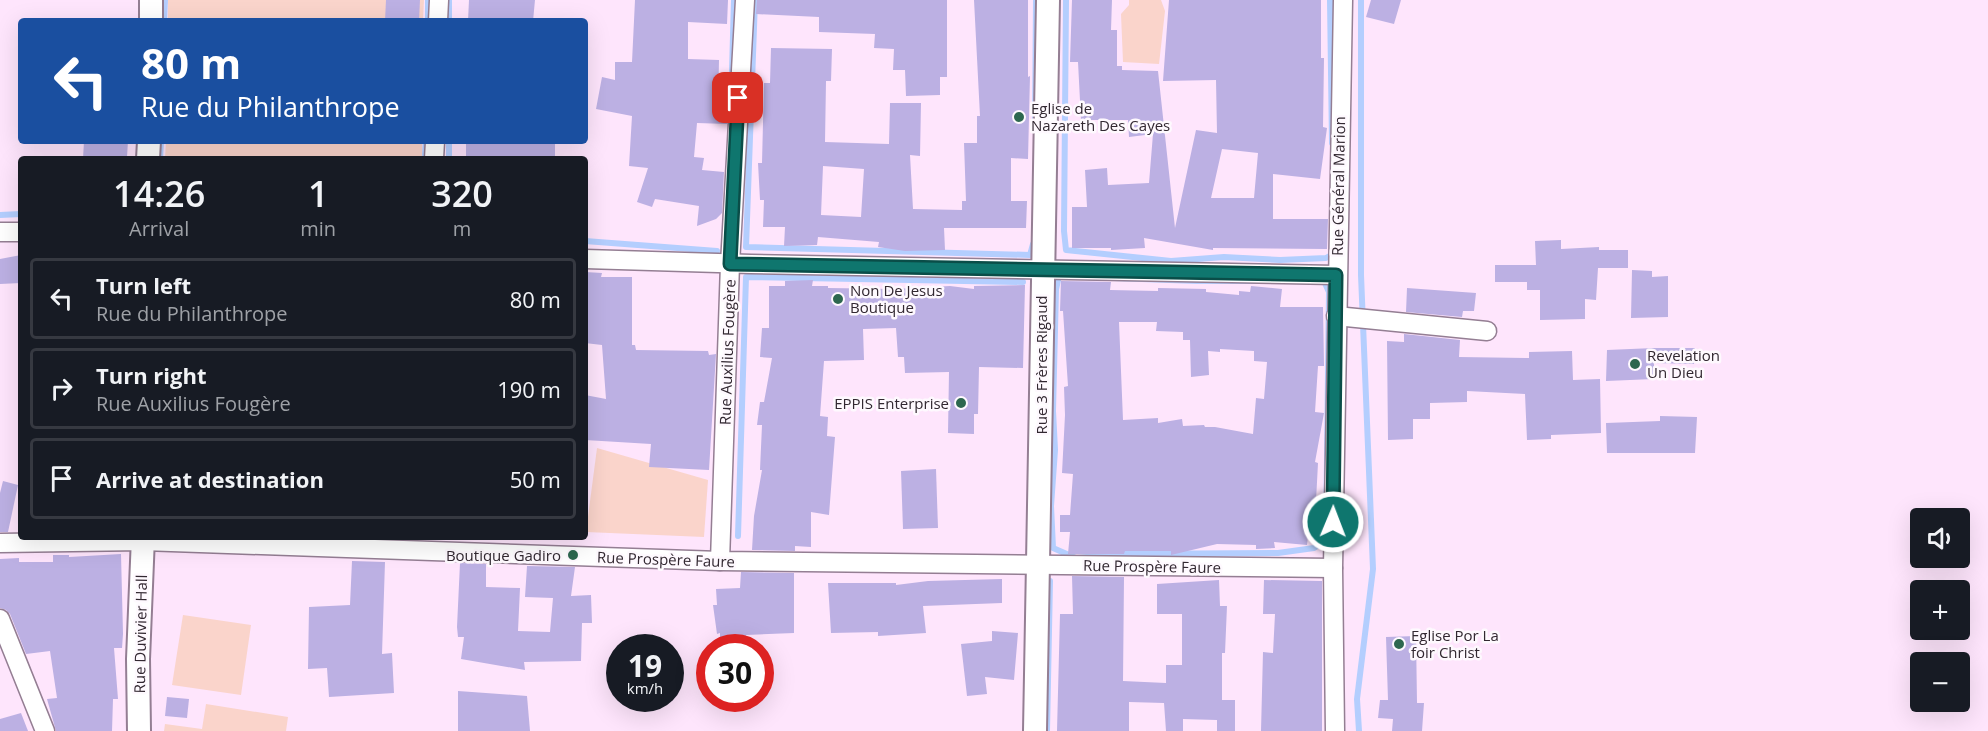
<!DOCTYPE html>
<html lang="en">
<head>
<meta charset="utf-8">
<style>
  body { margin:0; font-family:"Open Sans",sans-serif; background:#20242c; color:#f1f3f6; height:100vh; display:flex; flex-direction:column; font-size:22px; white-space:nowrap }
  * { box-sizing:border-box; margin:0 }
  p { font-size:20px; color:#9ea1a6 }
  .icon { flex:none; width:33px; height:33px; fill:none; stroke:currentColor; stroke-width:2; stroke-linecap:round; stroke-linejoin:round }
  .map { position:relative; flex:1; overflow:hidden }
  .side { position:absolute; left:18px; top:156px; width:570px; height:384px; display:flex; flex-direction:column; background:#171b24; border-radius:6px; box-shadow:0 6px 24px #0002 }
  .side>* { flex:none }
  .banner { position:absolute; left:18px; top:18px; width:570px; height:126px; border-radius:6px; box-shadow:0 6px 24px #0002; background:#1a4fa0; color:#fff; overflow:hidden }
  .controls { position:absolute; left:1910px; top:508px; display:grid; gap:12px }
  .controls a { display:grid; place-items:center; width:60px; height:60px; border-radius:6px; background:#171b24; box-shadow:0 6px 24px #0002; font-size:30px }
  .speed { position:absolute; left:606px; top:634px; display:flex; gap:12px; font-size:30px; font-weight:700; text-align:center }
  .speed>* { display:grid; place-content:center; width:78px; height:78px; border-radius:50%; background:#171b24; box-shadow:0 6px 24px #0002; line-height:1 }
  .speed small { font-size:15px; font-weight:400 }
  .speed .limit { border:9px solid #d22; background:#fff; color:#111 }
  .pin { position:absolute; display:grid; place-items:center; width:51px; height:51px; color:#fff; margin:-26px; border-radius:12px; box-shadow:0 3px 9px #0006 }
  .me { position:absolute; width:66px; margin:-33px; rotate:1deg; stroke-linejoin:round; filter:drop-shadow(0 0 4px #0008) }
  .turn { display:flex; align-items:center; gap:21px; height:126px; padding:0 24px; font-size:27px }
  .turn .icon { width:78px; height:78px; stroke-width:2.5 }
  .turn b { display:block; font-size:42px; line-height:51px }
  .eta { display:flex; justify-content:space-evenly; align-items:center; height:102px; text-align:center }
  .eta b { font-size:36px; font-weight:600; line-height:42px }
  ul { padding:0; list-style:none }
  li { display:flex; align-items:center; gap:18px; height:81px; margin:0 12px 9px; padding:0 12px; border:3px solid #363941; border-radius:6px }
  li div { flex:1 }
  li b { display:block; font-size:22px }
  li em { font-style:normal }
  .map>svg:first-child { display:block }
  .green { fill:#fad4cb }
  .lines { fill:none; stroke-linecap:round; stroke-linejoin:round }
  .stream { stroke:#b4cefe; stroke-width:6 }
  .building { fill:#bcb0e3; fill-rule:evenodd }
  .minor-casing { stroke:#947e93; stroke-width:21 }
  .tertiary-casing { stroke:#947e93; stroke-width:26 }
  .minor { stroke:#fff; stroke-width:18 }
  .tertiary { stroke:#fff; stroke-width:22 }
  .route-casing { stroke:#0a4d48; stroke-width:15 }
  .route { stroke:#0f766e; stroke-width:10 }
  .poi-dot { fill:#2d674f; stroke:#fef9fe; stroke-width:2 }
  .labels { text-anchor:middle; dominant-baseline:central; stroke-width:5; stroke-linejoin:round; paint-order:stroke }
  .poi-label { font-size:15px; fill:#322831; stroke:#fef9fe; text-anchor:start }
  .street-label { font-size:15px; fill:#322831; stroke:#fef9fe }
</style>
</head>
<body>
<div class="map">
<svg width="1988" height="731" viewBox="0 0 1988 731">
  <rect width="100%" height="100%" fill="#fee5fc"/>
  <!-- green -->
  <g class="green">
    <path d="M168 0H424L423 21H168Z"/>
    <path d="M1129 0H1161L1165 11 1159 64 1123 62 1121 14 1129 5Z"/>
    <path d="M166 141H422V159H165Z"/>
    <path d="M597 448 708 480 704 537 586 532Z"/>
    <path d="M183 615 251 625 241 695 172 685Z"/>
    <path d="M206 704 288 717 286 731H164L165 724 202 729Z"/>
  </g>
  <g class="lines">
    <!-- stream -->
    <g class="stream">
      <path d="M449 0V21"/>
      <path d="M755 0 746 247 1030 255 1033 244"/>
      <path d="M1066 0 1064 231 1066 250 1171 261 1224 257 1280 260 1326 258 1333 254V250"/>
      <path d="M1330 0 1332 143"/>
      <path d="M164 21 165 0"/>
      <path d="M428 21V0"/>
      <path d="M732 71 734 0"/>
      <path d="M1035 125 1036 0"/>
      <path d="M425 155 426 141"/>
      <path d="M160 159 161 141"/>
      <path d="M449 159V141"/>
      <path d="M0 215 21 214"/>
      <path d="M585 241 717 251"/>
      <path d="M1059 276 1197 281H1324L1329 292 1326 540 1314 548 1278 553 1118 554 1076 558 1053 548 1051 506 1055 450 1053 411 1056 289Z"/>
      <path d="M738 536 746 277 1023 282"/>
      <path d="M1047 731 1050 581"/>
      <path d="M1359 731 1357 699 1373 569 1361 275V0"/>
    </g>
  </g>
  <!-- building -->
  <g class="building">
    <path d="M386 0H420L419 21H385Z"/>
    <path d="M469 0H535L533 21H468Z"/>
    <path d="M635 0H728L727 24 688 22V59L719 60 718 106H728L727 124 697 123 694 157 704 158 702 170 724 172 722 213 716 219 697 226 699 206 655 199 652 207 637 202 648 168 629 166 632 116 596 109 602 77 615 80V62H632Z"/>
    <path d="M757 0H947V77H940V95L906 96 905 70H893L894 49 874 48 875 34 819 32V17L756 14Z"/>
    <path d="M974 0H1028V77L1030 76 1028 159 1011 158V201H1027L1026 228H944L945 250 905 251 878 247 879 242 818 237 817 245 784 246 785 227H763L764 200H760L758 163H762L764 83H770L771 48 832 49 831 81H826L825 142 889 144 890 103H921L920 156 910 155 913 209 962 210V201H966L964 143H977V116H980ZM823 166 864 169 861 217 821 215Z"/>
    <path d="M1072 0H1112L1111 30H1117V66H1122V70L1158 71 1175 228 1196 130 1217 133 1216 80 1163 81 1169 0H1321V58H1324L1323 127 1327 128 1320 179 1273 174V219H1328L1327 249 1213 248V250L1144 238 1145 248 1111 250V248H1072V207H1087L1085 170 1107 168 1108 185 1149 183 1153 134 1129 137 1128 120H1081L1078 62H1070ZM1222 149 1258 153 1254 198H1211Z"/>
    <path d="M1371 0H1401L1394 24 1366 17Z"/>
    <path d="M84 141H128L127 157 83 159Z"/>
    <rect x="466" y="141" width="89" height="18"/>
    <path d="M1561 240V249L1599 247V250H1628V268H1598L1596 300 1585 299V319L1540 320V290H1527V282H1495V265H1536L1535 241Z"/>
    <path d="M21 255V283L0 284V259Z"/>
    <path d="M1632 270 1652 271V277L1668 276V317L1631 318Z"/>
    <path d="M585 272 602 273 601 277H632V345H635L636 350 708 351 709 355 716 354 709 470 649 467 651 444 585 440V395L606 399 602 345 585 343Z"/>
    <path d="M813 280 812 286H828V288L894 289 950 286 974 289V286L1025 285 1023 368 979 367 978 414H974V434L948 433 949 372 905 373 904 357H898L896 328 863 329 864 360 824 361 820 416 828 417 827 436 835 437 829 515 811 512V547L795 546V551L752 550 754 516 762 470H760L762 425H757L760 402H764L772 358 760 357 762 328H769V286H785V281Z"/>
    <path d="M1061 281 1111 282 1110 290 1158 291V288L1206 289V292L1239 295V291L1250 292 1251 286 1282 289 1280 307H1323L1324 366H1318L1315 412 1324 413 1315 462 1318 463 1316 501H1312L1307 545 1274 542 1275 548 1256 549V545L1217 544 1171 555V551H1125L1124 554H1068L1070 532H1060V515H1070L1073 474 1062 473 1065 415 1064 387 1068 386 1063 311H1060ZM1119 322H1157L1156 331 1183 332V340H1190L1191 377 1209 375 1208 351 1220 352V349L1254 351V361L1267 362 1264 399 1256 398 1253 434 1215 427H1205L1204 425 1183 426 1182 419 1158 423V418L1123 420Z"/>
    <path d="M1407 288 1476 293 1474 311H1463L1462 317 1406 312Z"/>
    <path d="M1404 334 1460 340 1459 357 1529 358V352L1572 351 1573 380 1600 379 1601 433 1551 435V439L1527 440 1525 394 1467 391V402L1430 403V419H1413V439L1388 440 1387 341 1404 342Z"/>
    <path d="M1654 348H1695L1694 364 1654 363V379L1606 381 1607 350Z"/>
    <path d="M1660 416 1697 417 1695 453H1607L1606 423 1660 421Z"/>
    <path d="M936 469 938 528 903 529 901 471Z"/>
    <path d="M3 481 18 485 8 532H0V493Z"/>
    <path d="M121 554 123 634 122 648H114L118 699H113L112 731H56L47 699 57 698 50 651 26 654 10 614 6 610 0 608V559L19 558V562H53V555H69V557Z"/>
    <path d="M352 561 385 562 382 654 392 653 394 693 329 697 327 668 308 669 309 607 350 605Z"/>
    <path d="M460 563 486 564V587L520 588 518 631 550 632 553 598 525 597 527 566 575 567 571 596 591 595 592 623H582L581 661 524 662 525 670 461 659 464 637H458L457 627Z"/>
    <path d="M741 572 794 573V633L746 635 747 648H720V633L717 634 713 605H717L716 589 740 588Z"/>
    <path d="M1072 576 1124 577 1123 681 1166 683V665H1182V614H1157V584L1219 580 1220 606H1227L1225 653H1222V700H1235V731H1217V720L1183 719V731H1166L1164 703 1129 702V731H1057L1060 614H1073Z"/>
    <path d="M1002 579V603L923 606 926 633 878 636V632L831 633 828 583H896V585L928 581Z"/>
    <path d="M1264 580 1322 581V731H1261L1263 652 1273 653 1275 614H1263Z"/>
    <path d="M992 631 1018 633 1014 680 985 677 987 694 967 696 961 644 992 641Z"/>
    <path d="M1416 636 1417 703H1424L1422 731H1392L1393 719 1378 718 1380 700H1388L1386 637Z"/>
    <path d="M458 691 527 696 530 731H458Z"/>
    <path d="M167 697 189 699 187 718 165 716Z"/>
    <path d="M21 713 28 731H0V719Z"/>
  </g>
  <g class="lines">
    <!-- minor casing -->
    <g class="minor-casing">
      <g id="minor">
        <path d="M438 21 439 0"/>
        <path d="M434 159 435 141"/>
        <path d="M0 232H21"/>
        <path d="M585 259 751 264 1336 275"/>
        <path d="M1336 316 1487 331"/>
        <path d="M0 543 143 541 720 561 1333 568"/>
        <path d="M720 561 730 264 745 0"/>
        <path d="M0 619 45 731"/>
        <path d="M1335 731 1333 568 1343 0"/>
      </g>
    </g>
    <!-- tertiary casing -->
    <g class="tertiary-casing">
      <g id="tertiary">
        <path d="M151 21V0"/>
        <path d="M148 159 149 141"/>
        <path d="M139 731 138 659 143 537"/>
        <path d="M1035 731 1048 0"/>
      </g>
    </g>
    <!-- minor -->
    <use href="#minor" class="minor"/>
    <!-- tertiary -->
    <use href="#tertiary" class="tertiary"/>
  </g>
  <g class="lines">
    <!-- route casing -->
    <g class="route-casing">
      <path id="route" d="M738 98 730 264 1336 275 1333 522"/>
    </g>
    <!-- route -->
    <use href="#route" class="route"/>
  </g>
  <!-- markers -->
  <g class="poi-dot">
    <circle cx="1019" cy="117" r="6"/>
    <circle cx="838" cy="299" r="6"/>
    <circle cx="1635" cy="364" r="6"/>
    <circle cx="961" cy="403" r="6"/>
    <circle cx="573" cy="555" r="6"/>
    <circle cx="1399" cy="644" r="6"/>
  </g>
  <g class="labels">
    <!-- poi labels -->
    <g class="poi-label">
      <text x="1031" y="108">Eglise de<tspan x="1031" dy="17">Nazareth Des Cayes</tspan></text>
      <text x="850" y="290">Non De Jesus<tspan x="850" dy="17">Boutique</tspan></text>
      <text x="1647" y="355">Revelation<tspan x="1647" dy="17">Un Dieu</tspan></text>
      <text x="949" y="403" text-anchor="end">EPPIS Enterprise</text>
      <text x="561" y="555" text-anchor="end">Boutique Gadiro</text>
      <text x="1411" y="635">Eglise Por La<tspan x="1411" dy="17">foir Christ</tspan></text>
    </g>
    <!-- street labels -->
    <g class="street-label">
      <text transform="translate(1338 186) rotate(-89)">Rue Général Marion</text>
      <text transform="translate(727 352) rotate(-88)">Rue Auxilius Fougère</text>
      <text transform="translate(1041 365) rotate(-90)">Rue 3 Frères Rigaud</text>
      <text transform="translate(666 559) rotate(2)">Rue Prospère Faure</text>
      <text transform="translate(1152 566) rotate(1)">Rue Prospère Faure</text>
      <text transform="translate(140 634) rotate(-89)">Rue Duvivier Hall</text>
    </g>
  </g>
</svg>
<div class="controls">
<a><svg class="icon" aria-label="sound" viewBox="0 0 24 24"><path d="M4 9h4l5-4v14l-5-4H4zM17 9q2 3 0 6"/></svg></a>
<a>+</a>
<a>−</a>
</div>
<div class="speed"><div>19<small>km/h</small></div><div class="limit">30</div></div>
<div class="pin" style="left:738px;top:98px;background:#d93025"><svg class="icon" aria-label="arrive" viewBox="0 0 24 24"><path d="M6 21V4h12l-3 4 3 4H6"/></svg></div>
<svg class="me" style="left:1333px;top:522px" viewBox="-20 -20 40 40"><circle r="17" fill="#0f766e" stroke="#fff" stroke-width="3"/><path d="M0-11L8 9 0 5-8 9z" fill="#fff"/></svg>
<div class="banner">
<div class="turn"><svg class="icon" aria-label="left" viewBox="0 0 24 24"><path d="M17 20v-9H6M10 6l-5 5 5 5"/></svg><div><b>80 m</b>Rue du Philanthrope</div></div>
</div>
<section class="side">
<div class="eta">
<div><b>14:26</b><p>Arrival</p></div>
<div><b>1</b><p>min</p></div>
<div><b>320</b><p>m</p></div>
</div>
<ul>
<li><svg class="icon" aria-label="left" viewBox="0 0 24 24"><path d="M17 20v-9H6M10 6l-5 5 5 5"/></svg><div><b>Turn left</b><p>Rue du Philanthrope</p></div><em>80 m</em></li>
<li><svg class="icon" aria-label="right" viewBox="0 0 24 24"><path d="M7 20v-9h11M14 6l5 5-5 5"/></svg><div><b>Turn right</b><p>Rue Auxilius Fougère</p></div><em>190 m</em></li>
<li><svg class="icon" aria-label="arrive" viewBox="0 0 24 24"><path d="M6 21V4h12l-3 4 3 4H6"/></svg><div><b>Arrive at destination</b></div><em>50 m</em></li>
</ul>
</section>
</div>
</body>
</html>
